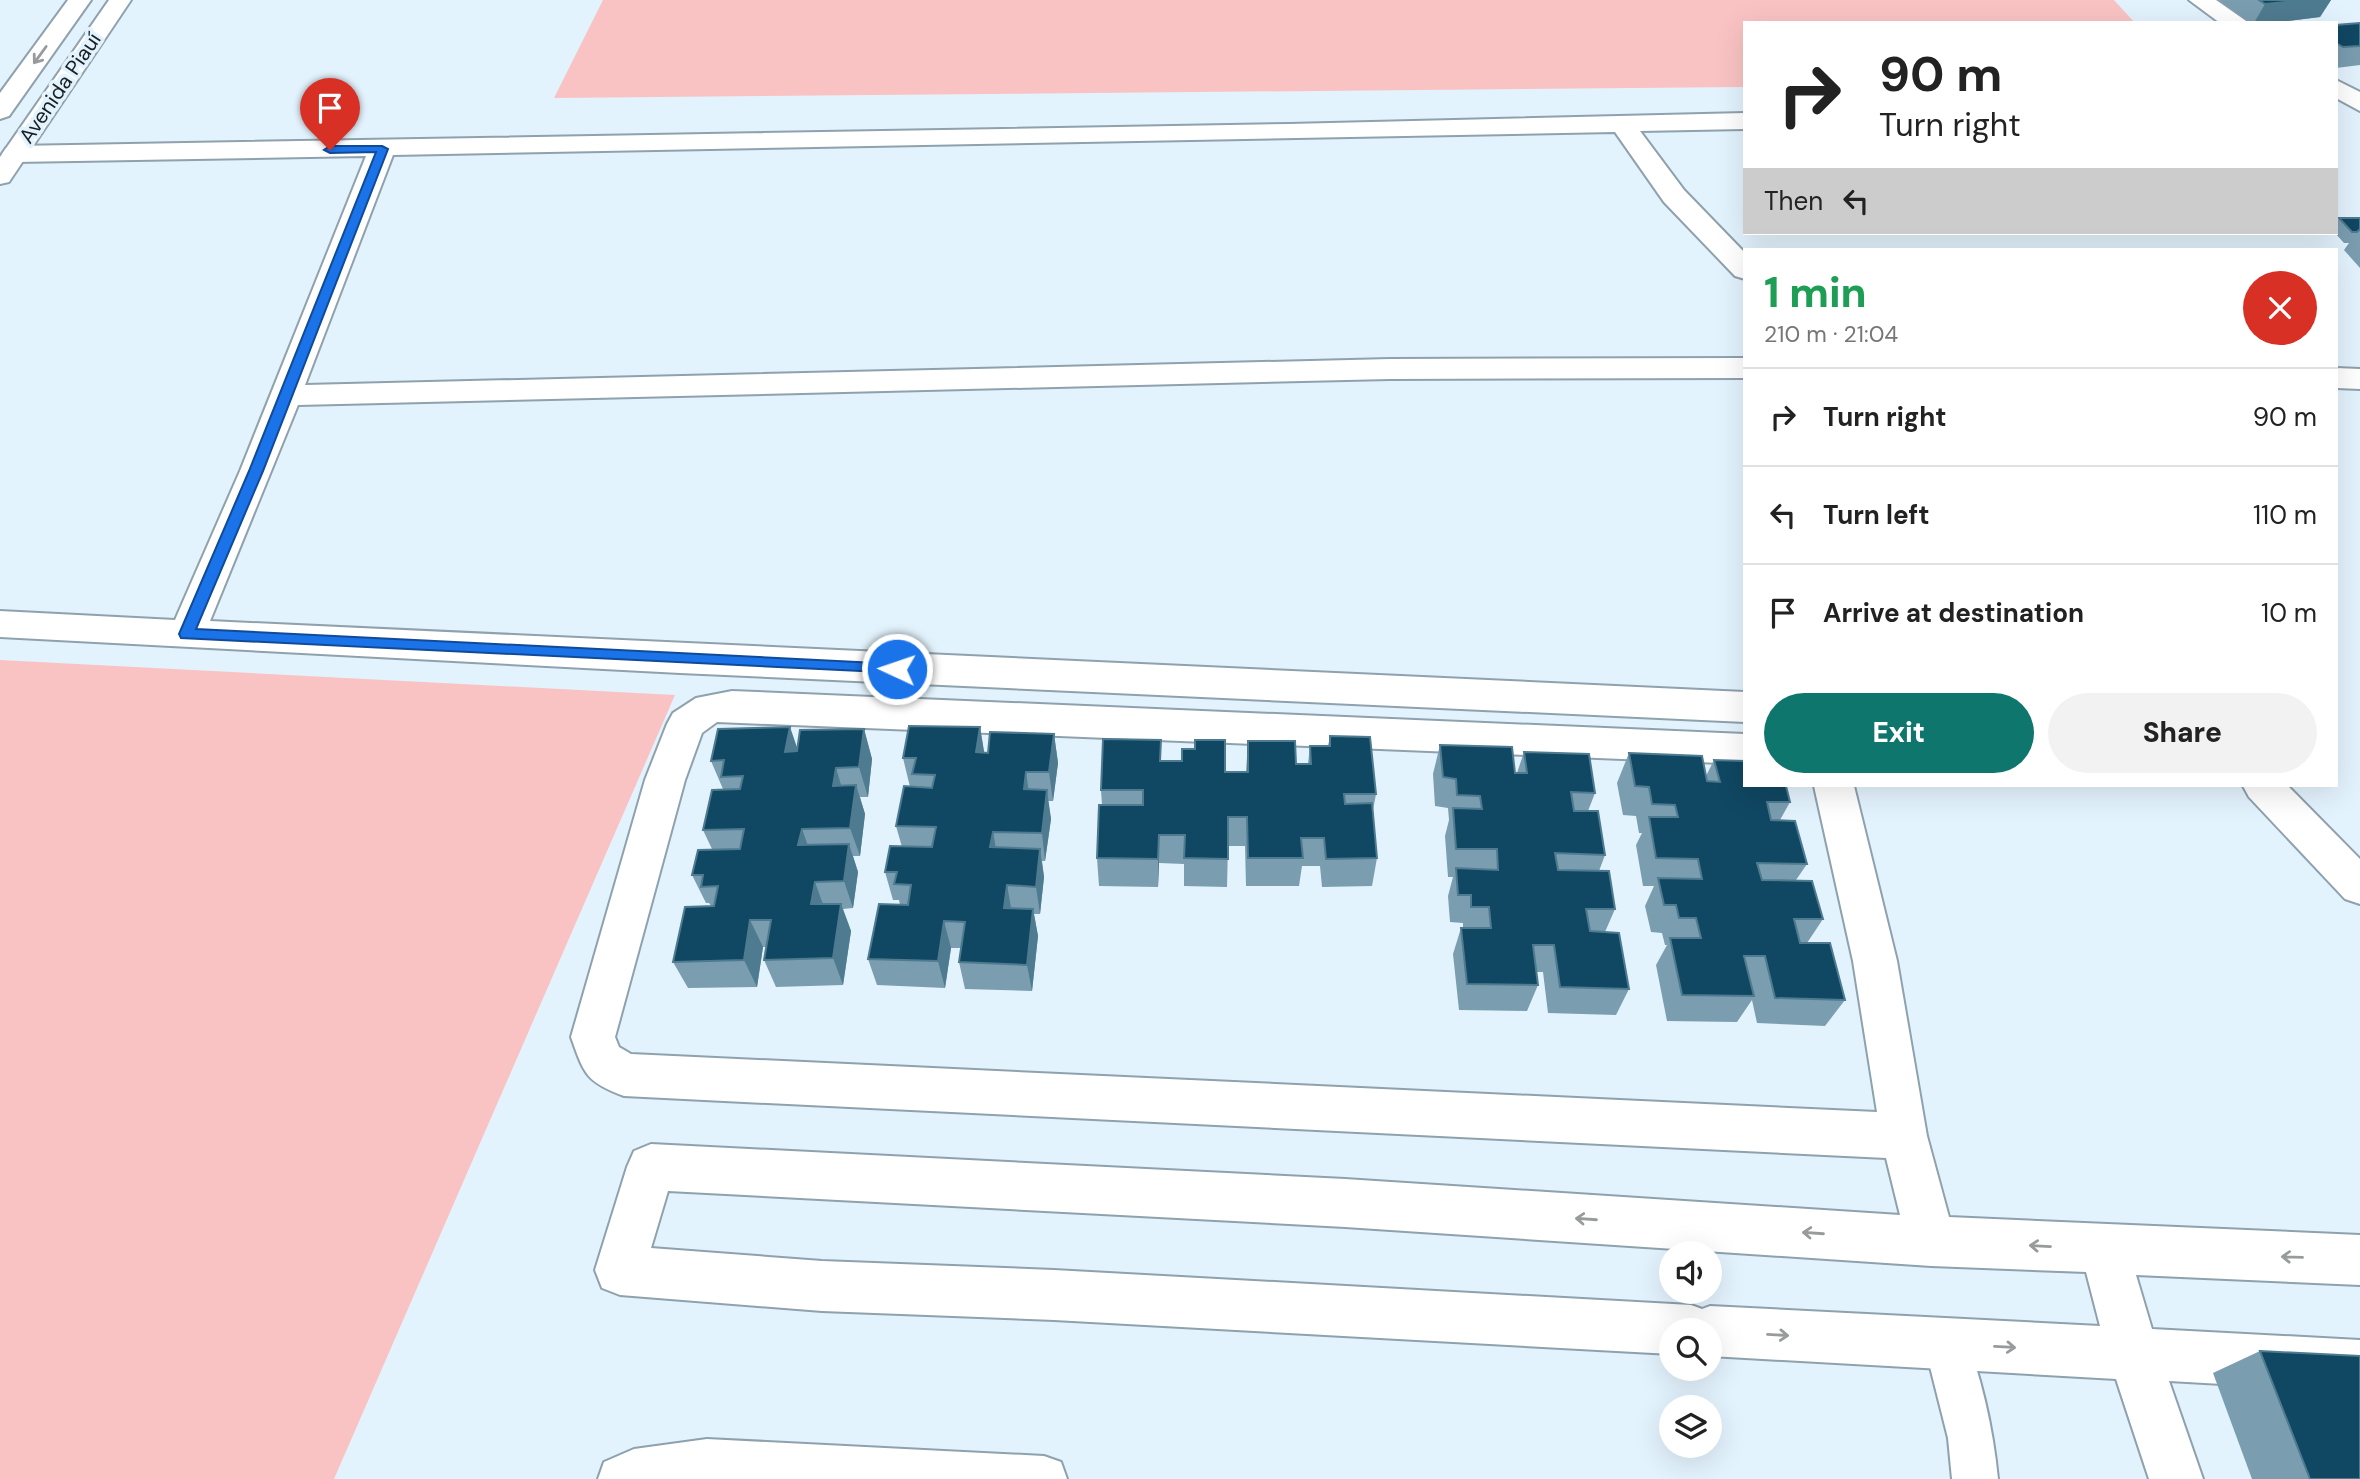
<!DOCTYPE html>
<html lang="en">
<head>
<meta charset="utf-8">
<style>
  body { margin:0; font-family:"DM Sans",sans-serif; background:#f2f2f2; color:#222; height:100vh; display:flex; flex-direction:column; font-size:26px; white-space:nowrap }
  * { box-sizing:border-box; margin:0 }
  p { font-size:23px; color:#767676 }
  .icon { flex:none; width:38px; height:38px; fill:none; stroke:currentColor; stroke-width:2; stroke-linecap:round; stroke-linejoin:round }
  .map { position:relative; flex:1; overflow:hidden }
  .drawer { position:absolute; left:1743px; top:248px; width:595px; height:539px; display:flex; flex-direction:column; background:#fff; border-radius:0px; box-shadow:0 7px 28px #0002 }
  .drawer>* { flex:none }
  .banner { position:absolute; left:1743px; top:21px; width:595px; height:214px; border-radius:0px; box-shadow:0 7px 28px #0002; background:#fff; color:#222; overflow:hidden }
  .controls { position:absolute; left:1659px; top:1241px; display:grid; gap:14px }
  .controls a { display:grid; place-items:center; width:63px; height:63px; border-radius:50%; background:#fff; box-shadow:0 7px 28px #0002; font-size:35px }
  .pin { position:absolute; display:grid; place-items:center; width:60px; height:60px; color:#fff; margin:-72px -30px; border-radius:50% 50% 50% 0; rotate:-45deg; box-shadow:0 0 7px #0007 }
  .pin .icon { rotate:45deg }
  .me { position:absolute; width:77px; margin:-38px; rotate:273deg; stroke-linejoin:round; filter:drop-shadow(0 0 5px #0008) }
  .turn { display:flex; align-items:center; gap:24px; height:147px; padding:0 21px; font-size:32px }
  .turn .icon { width:91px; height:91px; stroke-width:2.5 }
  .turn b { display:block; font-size:49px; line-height:60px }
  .then { display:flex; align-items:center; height:66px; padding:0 21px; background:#0003; gap:14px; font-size:26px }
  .round { display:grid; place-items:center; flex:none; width:74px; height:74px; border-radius:37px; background:#f2f2f2 }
  .overview { display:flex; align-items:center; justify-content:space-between; height:119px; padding:0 21px }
  h1 { font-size:42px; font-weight:800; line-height:52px; color:#1e9e55 }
  .button { display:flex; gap:14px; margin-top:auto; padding:14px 21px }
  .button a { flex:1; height:80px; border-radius:42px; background:#0f766e; color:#fff; font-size:28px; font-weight:800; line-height:80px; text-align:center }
  .button a+a { background:#f2f2f2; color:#222 }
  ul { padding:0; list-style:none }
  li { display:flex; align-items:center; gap:21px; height:98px; padding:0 21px; border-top:2px solid #e0e0e0 }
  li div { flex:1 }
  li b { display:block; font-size:26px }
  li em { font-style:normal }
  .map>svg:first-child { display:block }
  .green { fill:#fac3c3 }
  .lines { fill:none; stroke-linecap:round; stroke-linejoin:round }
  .lane-casing { stroke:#8ea1ad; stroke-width:4 }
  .street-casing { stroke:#8ea1ad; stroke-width:4 }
  .primary-casing { stroke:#8ea1ad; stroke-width:4 }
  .lane { fill:#fff; fill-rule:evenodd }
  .street { fill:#fff; fill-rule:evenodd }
  .primary { fill:#fff; fill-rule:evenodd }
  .wall { fill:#7a9db0 }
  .shaded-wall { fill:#4f7b90 }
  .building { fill:#104762; stroke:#4f7b90; stroke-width:2 }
  .oneway { stroke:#989b9c }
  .route { fill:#1a73e8; stroke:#114b97; stroke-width:2 }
  .labels { text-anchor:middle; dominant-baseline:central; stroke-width:7; stroke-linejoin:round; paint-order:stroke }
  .far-street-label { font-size:21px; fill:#192024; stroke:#e3f3fd }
</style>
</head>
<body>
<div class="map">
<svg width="2360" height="1479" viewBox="0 0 2360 1479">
  <rect width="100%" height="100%" fill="#e3f3fd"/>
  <!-- green -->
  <g class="green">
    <path d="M603 0H2114L2135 23H1745V87L554 98Z"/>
    <path d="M0 660 675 695 334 1479H0Z"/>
  </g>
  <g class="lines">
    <!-- lane casing -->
    <g class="lane-casing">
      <g id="lane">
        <path d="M1946 1321 1962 1327C1981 1375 1993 1428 1998 1479H1952L1948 1438 1924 1343 1930 1327Z"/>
        <path d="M707 1439 1044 1456 1061 1462 1067 1479H598L604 1462 634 1449Z"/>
      </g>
    </g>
    <!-- street casing -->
    <g class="street-casing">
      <g id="street">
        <path d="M2189 0H2216L2249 23H2220Z"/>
        <path d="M2336 80 2360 92V111L2336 98Z"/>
        <path d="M1745 113V129L1640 131 1684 190 1745 253V279L1735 276 1664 202 1615 132 393 155 305 385 1390 359 1745 358V378L1390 379 298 405 210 621 1745 692V722L680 673 0 637V611L175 620 240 471 366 156 15 162 6 160 2 154 6 148 15 146 1289 124Z"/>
        <path d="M2336 368 2360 369V389L2336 388Z"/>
        <path d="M732 691 1745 734V764L717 722 702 733 685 780 615 1037 619 1047 631 1054 1877 1112 1853 961 1814 786H1854L1897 961 1927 1136 1949 1217 2360 1235V1285L2136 1275 2152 1329 2360 1340V1392L2169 1381 2203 1479H2149L2116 1379 1710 1356V1330H1671V1354L1054 1320 822 1311 620 1295 602 1288 595 1270 627 1167 634 1151 651 1144 1345 1179 1900 1215 1886 1158 624 1096C586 1082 584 1074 571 1037L645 780 667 724 673 713 696 698ZM668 1191 1345 1227 1931 1266 2086 1272 2100 1326 1710 1306 1702 1309 1691 1305 1054 1270 822 1261 651 1248Z"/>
        <path d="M2243 786H2288L2360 859V904L2345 899 2249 797Z"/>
      </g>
    </g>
    <!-- primary casing -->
    <g class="primary-casing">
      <g id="primary">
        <path d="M68 0H91L9 116 0 119V93Z"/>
        <path d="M109 0H131L9 182 0 184V157Z"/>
      </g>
    </g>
    <!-- lane -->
    <use href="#lane" class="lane"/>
    <!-- street -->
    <use href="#street" class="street"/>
    <!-- primary -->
    <use href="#primary" class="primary"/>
  </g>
  <!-- wall -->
  <g class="wall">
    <path d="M2220 0H2331L2320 17 2271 23H2250L2220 1Z"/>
    <path d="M2360 23V65L2336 68V25Z"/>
    <path d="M2339 218H2360V268L2344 250 2349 243H2344L2335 233H2336V223Z"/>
    <path d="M980 727 984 753H988L1054 734 1058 763 1053 801H1048L1051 819 1045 861H1042L1044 877 1040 914H1034L1038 936 1032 991 965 989 959 962 961 948H951L945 988 877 985 868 959 900 905 899 900H893L885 872 902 847 896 826 910 787 903 758Z"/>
    <path d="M864 729 872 759 868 797H860L865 814 860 856H853L858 872 853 908 843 909 851 931 843 985 776 987 764 960 766 947H763L757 987 688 988 673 962 711 906 709 903H706L692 875 712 849 703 830 723 789 711 761 797 749Z"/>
    <path d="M1330 736 1376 794 1373 810 1377 858 1372 886 1322 887 1320 866H1302L1299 886H1246L1245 846H1228L1227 887 1184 886V864L1159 863 1158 887 1099 886 1097 858 1102 805 1101 790 1161 740V761L1225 772H1246L1248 741 1296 764H1308L1310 746H1328Z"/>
    <path d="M1440 745 1515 773H1517L1524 752 1595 793 1588 811 1605 855 1599 871 1615 909 1605 932 1629 989 1616 1015 1548 1013 1543 972H1536L1538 985 1527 1011 1459 1010 1453 954 1461 928H1463V923L1450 922 1448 896 1453 877H1448L1445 836 1449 820 1448 808 1435 806 1433 774Z"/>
    <path d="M1629 753 1706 776 1714 760 1790 802 1780 820 1807 864 1796 880 1823 919 1807 943 1845 1000 1825 1026 1757 1023 1752 1000 1737 1022 1667 1021 1656 965 1667 945H1665L1662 933 1651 932 1645 906 1654 886H1643L1636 845 1642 833H1639L1636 816 1623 815 1617 783Z"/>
    <path d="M2260 1351 2360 1479H2252L2213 1373Z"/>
  </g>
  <!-- shaded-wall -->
  <g class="shaded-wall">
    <path d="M2304 0H2331L2320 17 2271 23H2254L2265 4Z"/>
    <path d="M790 727 800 756 785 752Z"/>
    <path d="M980 727 985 757 976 752Z"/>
    <path d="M864 729 872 759 868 797 859 767Z"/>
    <path d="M1054 734 1058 763 1053 801 1049 772Z"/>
    <path d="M836 768 845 798 833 786Z"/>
    <path d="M1026 772 1030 801 1024 789Z"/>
    <path d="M856 785 865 814 860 856 850 828Z"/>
    <path d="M1047 790 1051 819 1045 861 1042 833Z"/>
    <path d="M802 829 812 857 798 845Z"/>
    <path d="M993 832 998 860 990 847Z"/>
    <path d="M1159 835V863L1158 887V859Z"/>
    <path d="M849 844 858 872 853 908 844 881Z"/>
    <path d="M1040 849 1044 877 1040 914 1036 887Z"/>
    <path d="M815 882 825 910 811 904Z"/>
    <path d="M1007 885 1012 913 1004 908Z"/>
    <path d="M841 904 851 931 843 985 833 958Z"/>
    <path d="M1033 909 1038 936 1032 991 1027 965Z"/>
    <path d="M750 920 763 947 757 987 744 960Z"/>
    <path d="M944 921 951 948 945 988 938 961Z"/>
  </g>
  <!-- building -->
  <g class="building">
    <path d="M2259 0H2304L2265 4Z"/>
    <path d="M2360 23V46L2343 47 2336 43V25Z"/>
    <path d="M2339 218H2360V229L2357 232H2352Z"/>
    <path d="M909 726 980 727 976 752 988 753 990 732 1054 734 1049 772H1026L1024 789 1047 790 1042 833 993 832 990 847 1040 849 1036 887 1007 885 1004 908 1033 909 1027 965 959 962 965 922 944 921 938 961 868 959 879 904 908 905 911 885 894 884 897 872H885L890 846 932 847 936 827 896 826 904 786 932 788 935 775 912 774 916 758H903Z"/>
    <path d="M790 727 785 752 797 751 800 730 864 729 859 767 836 768 833 786 856 785 850 828 802 829 798 845 849 844 844 881 815 882 811 904H841L833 958 764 960 771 920H750L744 960 673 962 685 907 714 906 718 886 701 887 703 875H692L698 850 740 849 744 829 703 830 712 790 740 789 743 776 721 777 724 760 711 761 718 729Z"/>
    <path d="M1330 736 1370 737 1376 794H1344L1345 804 1372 803 1377 858 1326 859 1324 838H1301L1303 858H1248L1247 817H1228V859L1184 858 1185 835H1159L1158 859 1097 858 1099 805H1143V790H1101L1103 739 1161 740 1160 761H1182V749H1195V740H1225V772H1248V741H1295L1296 764H1311L1310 746H1330Z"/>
    <path d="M1440 745 1512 747 1515 773H1527L1524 752 1589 754 1595 793 1571 792 1574 811H1598L1605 855 1555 853 1558 870 1609 871 1615 909H1586L1590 931 1619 933 1629 989 1560 987 1554 945H1533L1538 985 1467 984 1461 928H1491L1489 907H1471V895H1458L1456 868 1498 870 1497 849H1456L1453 808 1482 809 1480 796 1457 795 1456 779 1443 777Z"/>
    <path d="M1629 753 1702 756 1707 781 1720 782 1714 760 1745 761V786H1786L1790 802H1767L1771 820 1795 821 1807 864 1757 863 1762 880 1812 881 1823 919H1794L1800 943H1830L1845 1000 1775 998 1765 956H1744L1754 996 1682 995 1670 938H1701L1696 918H1679L1676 905H1664L1658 878 1702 879 1698 859 1656 858 1649 817H1678L1675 805 1652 804 1649 787 1635 786Z"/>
    <path d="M2260 1351 2360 1356V1479H2310Z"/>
  </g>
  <!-- one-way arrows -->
  <defs><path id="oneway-shaft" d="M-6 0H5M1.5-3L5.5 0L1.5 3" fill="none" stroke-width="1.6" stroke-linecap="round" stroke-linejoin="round" transform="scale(1.75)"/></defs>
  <g class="oneway">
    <use href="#oneway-shaft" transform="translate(40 55) rotate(126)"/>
    <use href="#oneway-shaft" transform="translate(1586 1219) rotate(-176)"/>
    <use href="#oneway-shaft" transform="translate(1813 1233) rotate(-176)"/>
    <use href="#oneway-shaft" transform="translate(2040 1246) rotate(-177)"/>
    <use href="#oneway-shaft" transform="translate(2292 1257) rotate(-178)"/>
    <use href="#oneway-shaft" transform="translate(1778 1335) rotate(3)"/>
    <use href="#oneway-shaft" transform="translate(2005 1347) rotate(3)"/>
  </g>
  <!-- route -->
  <path class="route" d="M382 146 388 149 263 471 196 629 897 664 902 665 905 669 902 673 181 638 179 634 249 471 376 152 330 153 324 150 330 146Z"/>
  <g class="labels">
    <!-- far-street labels -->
    <g class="far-street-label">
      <text transform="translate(60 88) rotate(-56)">Avenida Piauí</text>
    </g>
  </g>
</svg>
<div class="controls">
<a><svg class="icon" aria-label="sound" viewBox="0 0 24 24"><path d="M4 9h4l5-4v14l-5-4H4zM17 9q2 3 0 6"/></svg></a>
<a><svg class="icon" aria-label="search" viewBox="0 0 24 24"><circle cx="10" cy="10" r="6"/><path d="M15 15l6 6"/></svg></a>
<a><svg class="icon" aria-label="layers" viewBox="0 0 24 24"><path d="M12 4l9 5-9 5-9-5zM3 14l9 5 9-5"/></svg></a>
</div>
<div class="pin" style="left:330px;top:150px;background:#d93025"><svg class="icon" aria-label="arrive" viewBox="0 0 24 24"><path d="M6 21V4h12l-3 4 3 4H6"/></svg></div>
<svg class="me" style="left:897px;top:669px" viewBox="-20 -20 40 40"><circle r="17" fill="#1a73e8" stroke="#fff" stroke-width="3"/><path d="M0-11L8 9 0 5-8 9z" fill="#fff"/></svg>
<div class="banner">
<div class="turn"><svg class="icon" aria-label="right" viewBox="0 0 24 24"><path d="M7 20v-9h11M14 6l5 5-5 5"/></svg><div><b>90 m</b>Turn right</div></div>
<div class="then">Then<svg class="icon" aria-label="left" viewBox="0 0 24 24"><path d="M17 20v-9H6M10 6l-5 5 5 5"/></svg></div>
</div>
<section class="drawer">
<div class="overview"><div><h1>1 min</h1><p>210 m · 21:04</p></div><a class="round" style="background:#d93025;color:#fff"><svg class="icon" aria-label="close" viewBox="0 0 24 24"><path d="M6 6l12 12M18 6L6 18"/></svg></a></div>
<ul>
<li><svg class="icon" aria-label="right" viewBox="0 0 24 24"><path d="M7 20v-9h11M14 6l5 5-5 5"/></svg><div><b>Turn right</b></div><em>90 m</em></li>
<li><svg class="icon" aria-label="left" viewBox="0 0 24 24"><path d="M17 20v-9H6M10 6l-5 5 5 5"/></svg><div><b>Turn left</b></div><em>110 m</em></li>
<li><svg class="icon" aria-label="arrive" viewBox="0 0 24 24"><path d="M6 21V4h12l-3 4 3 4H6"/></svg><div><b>Arrive at destination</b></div><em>10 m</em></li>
</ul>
<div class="button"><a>Exit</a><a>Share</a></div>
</section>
</div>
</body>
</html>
